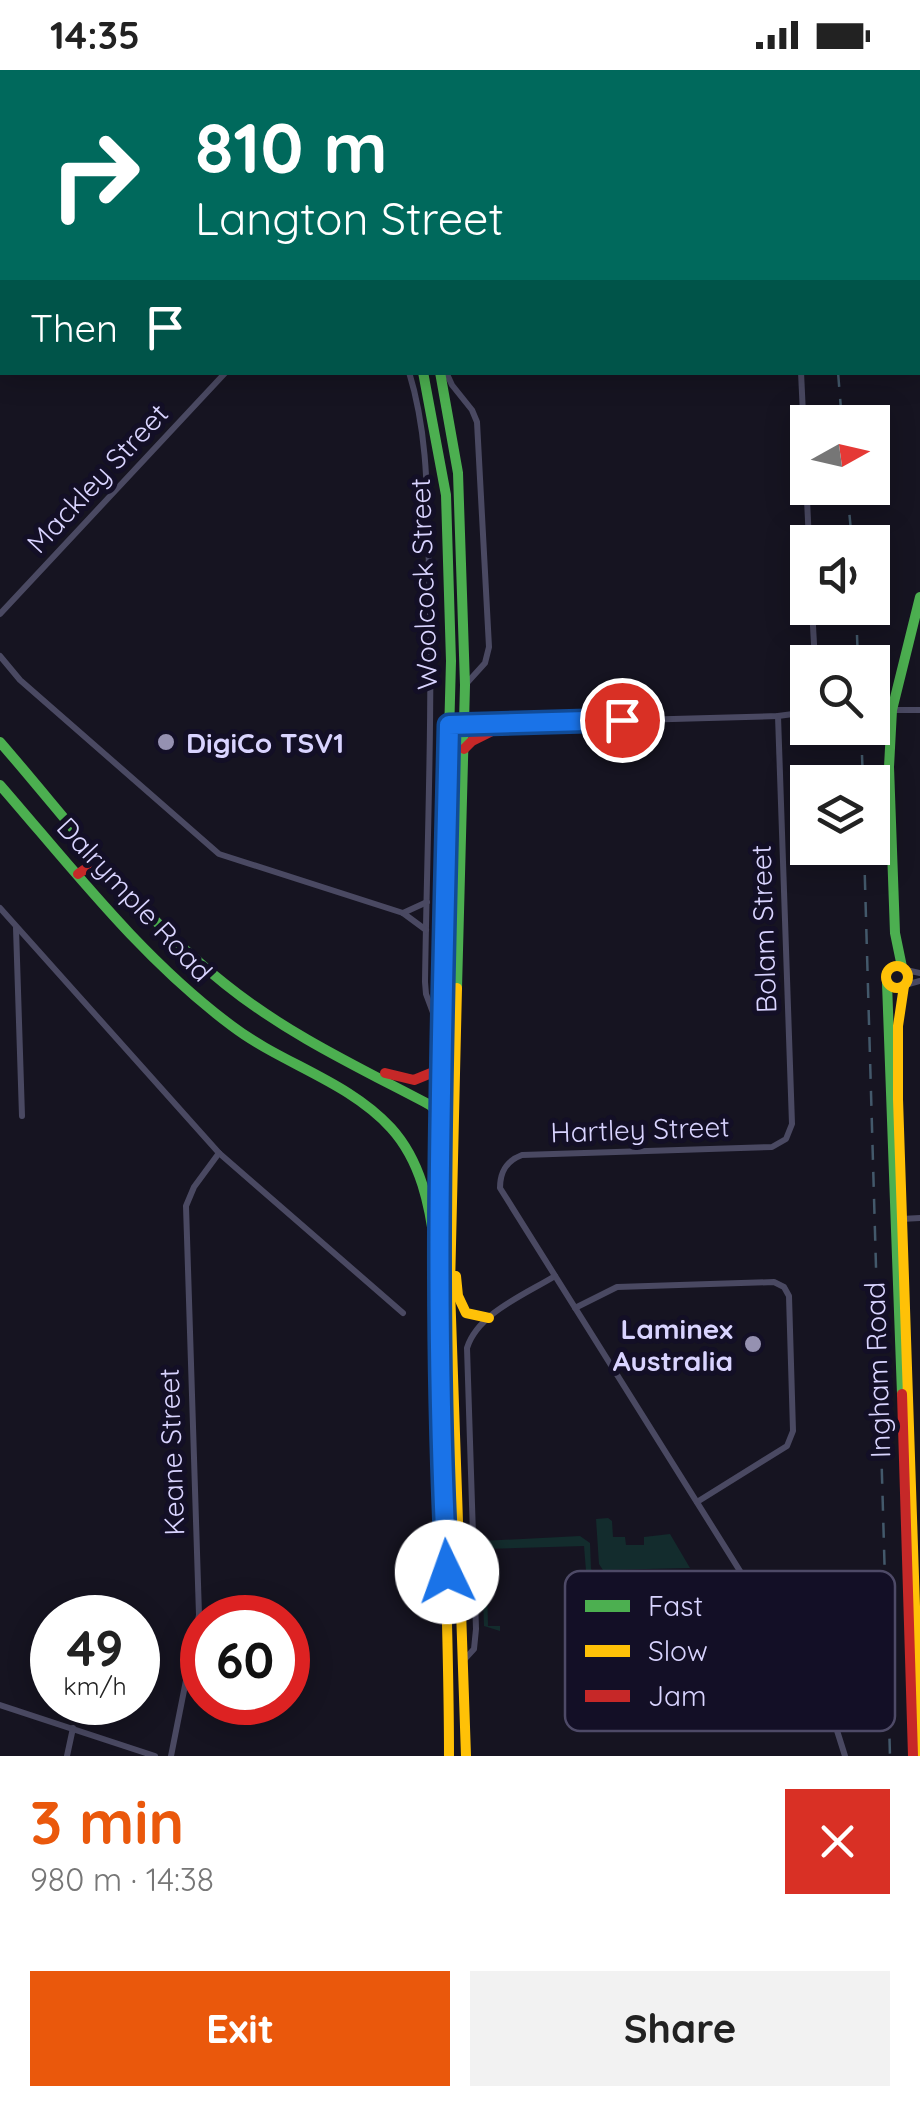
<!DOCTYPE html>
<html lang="en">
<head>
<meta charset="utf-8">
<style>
  body { margin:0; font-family:Quicksand,sans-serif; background:#f2f2f2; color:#222; height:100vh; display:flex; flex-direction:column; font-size:38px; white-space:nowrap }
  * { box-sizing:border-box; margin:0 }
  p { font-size:32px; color:#767676 }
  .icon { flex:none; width:55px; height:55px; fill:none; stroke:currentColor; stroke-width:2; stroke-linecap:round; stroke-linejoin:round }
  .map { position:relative; height:1686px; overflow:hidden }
  .panel { display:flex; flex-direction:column; background:#fff; flex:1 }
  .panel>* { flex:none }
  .guide { position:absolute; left:0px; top:0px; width:920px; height:305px; box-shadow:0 5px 25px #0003; background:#00695c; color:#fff; overflow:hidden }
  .needle { width:65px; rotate:82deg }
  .buttons { position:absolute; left:790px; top:335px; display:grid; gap:20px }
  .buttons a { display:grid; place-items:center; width:100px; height:100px; border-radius:0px; background:#fff; box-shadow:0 5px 25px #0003; font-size:50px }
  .speed { position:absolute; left:30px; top:1525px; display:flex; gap:20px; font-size:50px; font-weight:700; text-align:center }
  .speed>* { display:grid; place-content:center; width:130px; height:130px; border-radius:50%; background:#fff; box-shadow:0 5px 25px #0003; line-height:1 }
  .speed small { font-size:25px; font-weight:400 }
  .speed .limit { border:15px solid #d22; background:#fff; color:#111 }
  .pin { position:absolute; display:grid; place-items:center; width:85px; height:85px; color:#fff; margin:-42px; border:5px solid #fff; border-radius:50%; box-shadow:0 2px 10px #0007 }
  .me { position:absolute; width:110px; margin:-55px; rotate:357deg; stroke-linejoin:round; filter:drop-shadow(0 0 8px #0008) }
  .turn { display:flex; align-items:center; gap:35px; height:210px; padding:0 30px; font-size:45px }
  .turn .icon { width:130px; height:130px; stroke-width:2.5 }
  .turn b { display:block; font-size:70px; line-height:85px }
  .then { display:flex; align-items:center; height:95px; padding:0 30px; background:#0003; gap:20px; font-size:38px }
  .round { display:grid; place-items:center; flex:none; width:105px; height:105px; border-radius:0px; background:#f2f2f2 }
  .overview { display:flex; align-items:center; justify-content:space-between; height:170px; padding:0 30px }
  h1 { font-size:60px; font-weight:700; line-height:75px; color:#ea580c }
  .button { display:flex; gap:20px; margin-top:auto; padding:20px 30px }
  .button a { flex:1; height:115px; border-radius:0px; background:#ea580c; color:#fff; font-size:40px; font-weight:700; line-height:115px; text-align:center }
  .button a+a { background:#f2f2f2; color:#222 }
  .status { display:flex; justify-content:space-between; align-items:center; height:70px; padding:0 50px; background:#fff; direction:ltr }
  .status svg { height:28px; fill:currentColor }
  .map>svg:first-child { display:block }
  .green { fill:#132c2d }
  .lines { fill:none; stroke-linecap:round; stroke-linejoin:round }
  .street { stroke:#4a4962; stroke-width:6 }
  .fast { stroke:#4caf50; stroke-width:10 }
  .slow { stroke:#ffc107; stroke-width:10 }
  .jam { stroke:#c62828; stroke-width:10 }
  .rail { stroke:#43596b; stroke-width:2.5; stroke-dasharray:15 12; stroke-linecap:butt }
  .route-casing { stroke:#114b97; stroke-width:25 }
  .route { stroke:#1a73e8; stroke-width:18 }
  .poi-dot { fill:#9591b1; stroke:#130f26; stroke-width:4 }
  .labels { text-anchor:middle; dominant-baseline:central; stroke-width:10; stroke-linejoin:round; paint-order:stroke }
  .street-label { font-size:28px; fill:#d9d4ff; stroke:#130f26 }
  .poi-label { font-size:28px; font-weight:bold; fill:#d9d4ff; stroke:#130f26; text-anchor:start }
  .key { fill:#130f26; stroke:#4e4a67; stroke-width:2.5 }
  .key-label { font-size:28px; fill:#d9d4ff }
</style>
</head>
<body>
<div class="status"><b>14:35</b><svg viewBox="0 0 49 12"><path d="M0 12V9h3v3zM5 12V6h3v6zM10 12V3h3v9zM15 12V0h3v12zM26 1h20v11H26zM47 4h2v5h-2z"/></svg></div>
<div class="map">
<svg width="920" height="1686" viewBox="0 0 920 1686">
  <rect width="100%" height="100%" fill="#161421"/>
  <!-- green -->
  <g class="green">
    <path d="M608 1448 612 1451 613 1467H625L626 1475H644V1467L670 1464 690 1498 603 1500 599 1494 596 1449Z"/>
    <path d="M580 1466 590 1473 591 1499 598 1507 684 1505V1509L587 1513 584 1476 486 1479 488 1556H500V1561L484 1556 481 1471Z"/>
  </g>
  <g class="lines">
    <!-- street -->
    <g class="street">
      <path d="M276 0V2"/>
      <path d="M382 0V2"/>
      <path d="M508 0V2"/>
      <path d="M633 0V2"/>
      <path d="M758 0V2"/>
      <path d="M0 77 2 76"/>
      <path d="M409 302C429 367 427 433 429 499 433 637 427 774 425 912L426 924 438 956"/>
      <path d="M446 302 452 315 472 340 477 352 489 577 485 593 466 614"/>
      <path d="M801 302 809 472"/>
      <path d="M812 538 815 592"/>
      <path d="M0 544 226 302"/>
      <path d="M0 586 20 610 219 784 403 843 426 860"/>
      <path d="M796 640 808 629"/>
      <path d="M872 640H920"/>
      <path d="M778 646 792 1054 786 1069 772 1077 522 1085C506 1091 500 1102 500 1118L834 1651 845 1686"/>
      <path d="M449 655 778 646 808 642"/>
      <path d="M0 838 219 1083 403 1243"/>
      <path d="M403 843 427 832"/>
      <path d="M16 858 22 1046"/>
      <path d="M906 900 920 903"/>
      <path d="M905 915 920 911"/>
      <path d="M901 1149 920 1148"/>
      <path d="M575 1238 617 1217 774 1212 784 1217 789 1226 793 1361 787 1376 697 1432"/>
      <path d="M463 1591 474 1579 476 1559 467 1278C478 1243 526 1224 555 1206"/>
      <path d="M0 1635 155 1686"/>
      <path d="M67 1686 73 1658"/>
      <path d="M171 1686 199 1545 186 1136 194 1117 219 1083"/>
    </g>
    <!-- fast -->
    <g class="fast">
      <path d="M354 0V2"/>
      <path d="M0 187H2"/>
      <path d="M423 302 446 425 451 591 447 740"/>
      <path d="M440 302 458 403 465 615 457 918"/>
      <path d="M0 672C72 755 138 845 225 914 287 964 360 998 430 1035L440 1045"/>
      <path d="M0 715C73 799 142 889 232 956 282 994 348 1011 391 1058 421 1091 430 1136 435 1178"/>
      <path d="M902 897 895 863 889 697 892 640 920 527"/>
      <path d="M887 913 902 1324"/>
    </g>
    <!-- slow -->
    <g class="slow">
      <circle cx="897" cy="907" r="11"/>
      <path d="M904 916 898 956V1029L920 1686"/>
      <path d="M457 918 450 1218 466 1686"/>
      <path d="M456 1206 458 1226 466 1243 489 1248"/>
      <path d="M441 1268C441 1408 449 1547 449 1686"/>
    </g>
    <!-- jam -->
    <g class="jam">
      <path d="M366 0V2"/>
      <path d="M918 171H920"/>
      <path d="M918 181H920"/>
      <path d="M464 679 472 671 506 654"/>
      <path d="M78 804 101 788"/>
      <path d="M385 1003 414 1010 441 999"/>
      <path d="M441 1268 440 1026 447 740"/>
      <path d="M902 1324 913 1686"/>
    </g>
    <!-- rail -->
    <g class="rail">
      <path d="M806 0 807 2"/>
      <path d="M838 302 842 352"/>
      <path d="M847 418 852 472"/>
      <path d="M856 538 858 592"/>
      <path d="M861 658 863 712"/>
      <path d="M864 778 890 1686"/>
    </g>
  </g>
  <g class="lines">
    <!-- route casing -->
    <g class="route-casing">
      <path id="route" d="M447 1502C432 1220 443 937 449 655L622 650"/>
    </g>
    <!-- route -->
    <use href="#route" class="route"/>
  </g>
  <!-- markers -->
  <g class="poi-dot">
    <circle cx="166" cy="672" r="10"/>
    <circle cx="753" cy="1274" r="10"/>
  </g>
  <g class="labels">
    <!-- street labels -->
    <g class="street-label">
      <text transform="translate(97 408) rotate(-47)">Mackley Street</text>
      <text transform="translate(423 514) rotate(-92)">Woolcock Street</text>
      <text transform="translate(135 829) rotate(47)">Dalrymple Road</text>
      <text transform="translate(763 859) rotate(-92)">Bolam Street</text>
      <text transform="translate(640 1059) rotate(-2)">Hartley Street</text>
      <text transform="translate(877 1300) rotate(-92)">Ingham Road</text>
      <text transform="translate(171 1382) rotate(-92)">Keane Street</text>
    </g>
    <!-- poi labels -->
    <g class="poi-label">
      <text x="186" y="672">DigiCo TSV1</text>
      <text x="733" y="1258" text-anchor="end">Laminex<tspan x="733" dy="32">Australia</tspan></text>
    </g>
  </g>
  <!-- legend -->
  <rect x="565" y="1501" width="330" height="160" rx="15" class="key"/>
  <rect x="585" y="1530" width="45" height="12" fill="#4caf50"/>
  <rect x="585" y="1575" width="45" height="12" fill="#ffc107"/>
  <rect x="585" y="1620" width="45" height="12" fill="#c62828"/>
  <g class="key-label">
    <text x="648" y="1546">Fast</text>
    <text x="648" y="1591">Slow</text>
    <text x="648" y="1636">Jam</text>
  </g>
</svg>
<div class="buttons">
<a><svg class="needle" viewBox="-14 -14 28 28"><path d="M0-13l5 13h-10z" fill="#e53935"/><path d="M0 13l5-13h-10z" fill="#767676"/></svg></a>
<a><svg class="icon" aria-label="sound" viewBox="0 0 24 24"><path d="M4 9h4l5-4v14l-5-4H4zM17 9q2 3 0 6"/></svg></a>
<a><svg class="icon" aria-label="search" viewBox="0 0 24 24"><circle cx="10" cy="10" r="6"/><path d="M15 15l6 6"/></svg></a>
<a><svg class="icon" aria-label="layers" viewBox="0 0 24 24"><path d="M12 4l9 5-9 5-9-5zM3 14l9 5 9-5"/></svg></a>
</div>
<div class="speed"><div>49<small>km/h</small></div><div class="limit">60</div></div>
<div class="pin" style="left:622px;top:650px;background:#d93025"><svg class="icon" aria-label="arrive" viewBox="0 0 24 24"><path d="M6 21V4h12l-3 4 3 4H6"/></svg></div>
<svg class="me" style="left:447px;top:1502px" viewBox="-20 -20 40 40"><circle r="19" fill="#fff"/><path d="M0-13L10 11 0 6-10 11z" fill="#1a73e8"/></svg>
<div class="guide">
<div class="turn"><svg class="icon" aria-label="right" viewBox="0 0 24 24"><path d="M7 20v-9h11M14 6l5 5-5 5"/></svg><div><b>810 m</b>Langton Street</div></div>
<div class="then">Then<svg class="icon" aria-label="arrive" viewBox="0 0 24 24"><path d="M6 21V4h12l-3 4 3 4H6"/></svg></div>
</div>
</div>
<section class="panel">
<div class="overview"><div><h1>3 min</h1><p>980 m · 14:38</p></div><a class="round" style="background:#d93025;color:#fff"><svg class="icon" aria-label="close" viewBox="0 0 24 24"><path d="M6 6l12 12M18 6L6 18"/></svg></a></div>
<div class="button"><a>Exit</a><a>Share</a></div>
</section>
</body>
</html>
